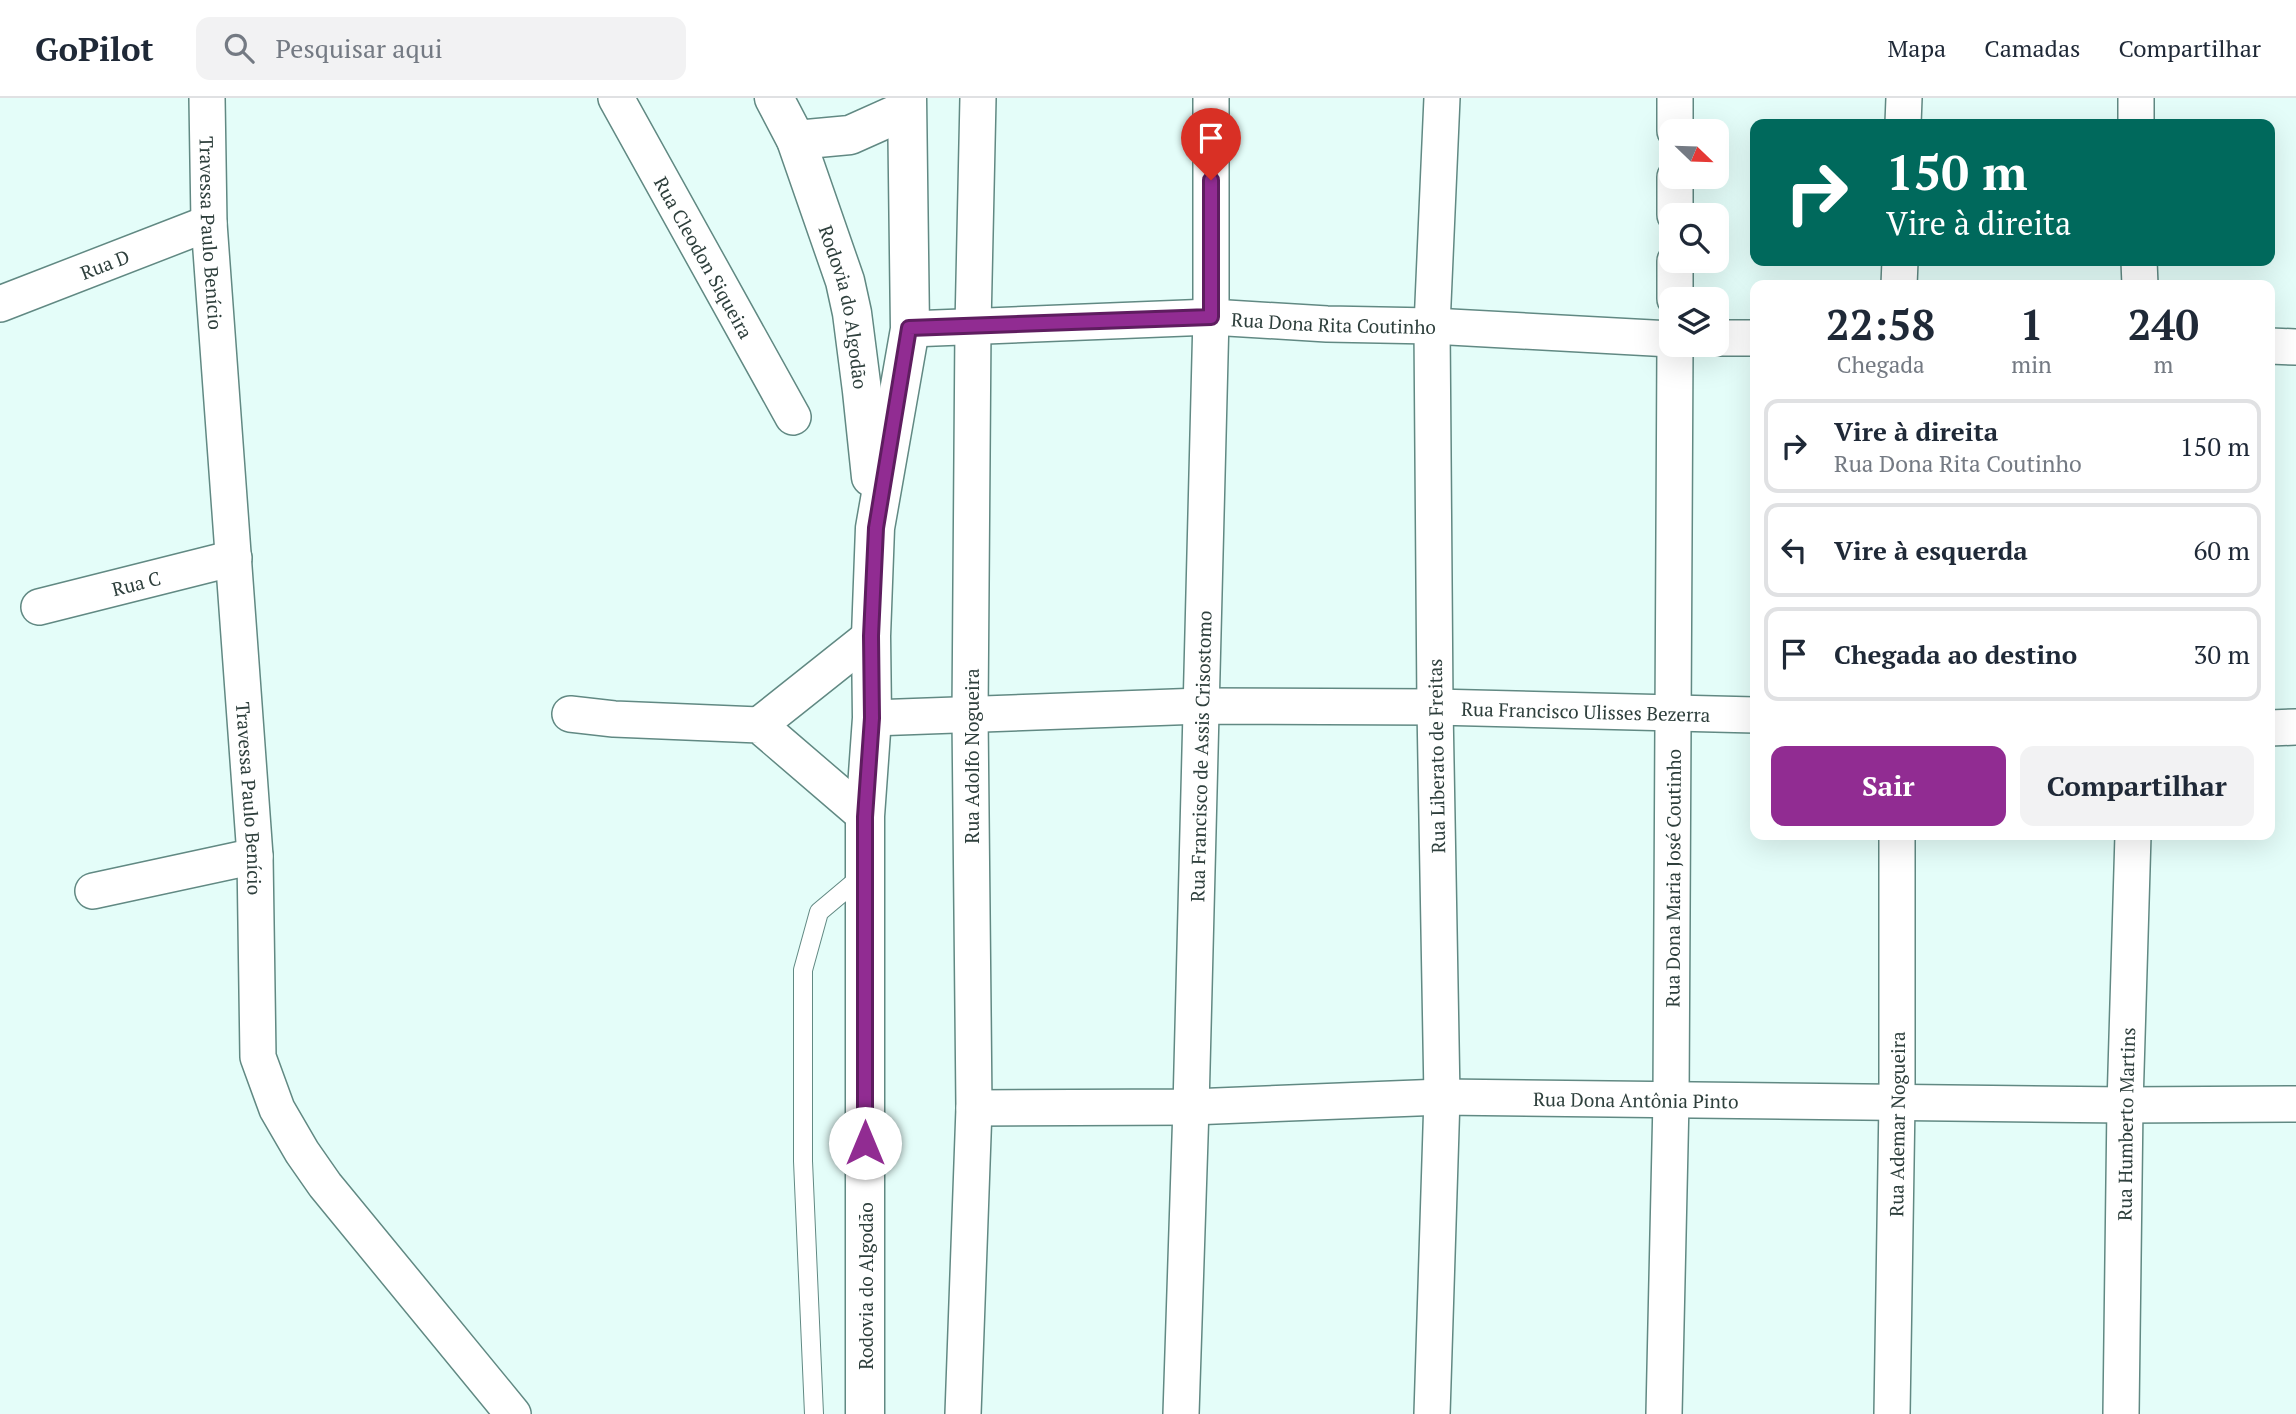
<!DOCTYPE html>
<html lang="pt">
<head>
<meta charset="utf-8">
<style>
  body { margin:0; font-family:"PT Serif",serif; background:#f2f2f3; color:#1f2937; height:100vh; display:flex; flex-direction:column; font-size:26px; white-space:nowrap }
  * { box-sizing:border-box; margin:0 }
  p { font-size:23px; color:#747a83 }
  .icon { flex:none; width:38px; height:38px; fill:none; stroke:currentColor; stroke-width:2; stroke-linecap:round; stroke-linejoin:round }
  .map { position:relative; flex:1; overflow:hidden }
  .sheet { position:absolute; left:1750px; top:182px; width:525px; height:560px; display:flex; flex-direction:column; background:#fff; border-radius:14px; box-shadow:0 7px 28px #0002 }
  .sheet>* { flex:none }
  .guide { position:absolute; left:1750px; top:21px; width:525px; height:147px; border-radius:14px; box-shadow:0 7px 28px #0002; background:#00695c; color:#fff; overflow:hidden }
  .needle { width:46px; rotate:113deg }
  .tools { position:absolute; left:1659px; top:21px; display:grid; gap:14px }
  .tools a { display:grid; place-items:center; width:70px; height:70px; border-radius:14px; background:#fff; box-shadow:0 7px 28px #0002; font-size:35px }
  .pin { position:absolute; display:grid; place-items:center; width:60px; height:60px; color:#fff; margin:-72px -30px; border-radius:50% 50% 50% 0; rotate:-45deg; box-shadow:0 0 7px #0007 }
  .pin .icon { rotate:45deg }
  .me { position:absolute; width:77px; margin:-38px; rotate:0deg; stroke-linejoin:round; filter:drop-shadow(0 0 5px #0008) }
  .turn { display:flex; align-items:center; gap:24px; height:147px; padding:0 21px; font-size:32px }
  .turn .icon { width:91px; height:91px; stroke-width:2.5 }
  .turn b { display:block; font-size:49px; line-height:60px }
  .eta { display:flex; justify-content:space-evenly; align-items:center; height:119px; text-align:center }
  .eta b { font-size:42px; font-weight:700; line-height:49px }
  .button { display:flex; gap:14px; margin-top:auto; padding:14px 21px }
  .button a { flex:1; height:80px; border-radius:14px; background:#912c92; color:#fff; font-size:28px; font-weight:700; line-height:80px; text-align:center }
  .button a+a { background:#f2f2f3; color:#1f2937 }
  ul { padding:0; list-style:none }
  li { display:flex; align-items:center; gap:21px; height:94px; margin:0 14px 10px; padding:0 7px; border:4px solid #e0e1e3; border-radius:14px }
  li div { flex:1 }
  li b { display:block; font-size:26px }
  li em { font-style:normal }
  header { display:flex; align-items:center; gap:42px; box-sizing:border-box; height:98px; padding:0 35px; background:#fff; border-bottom:2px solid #e0e1e3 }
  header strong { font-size:33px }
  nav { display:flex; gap:38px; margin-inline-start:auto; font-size:24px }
  .search { width:490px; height:63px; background:#f2f2f3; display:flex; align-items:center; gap:18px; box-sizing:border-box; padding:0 24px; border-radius:14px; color:#747a83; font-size:26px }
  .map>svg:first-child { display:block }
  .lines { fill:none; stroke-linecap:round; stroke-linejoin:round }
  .lane-casing { stroke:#618983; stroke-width:20 }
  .street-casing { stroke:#618983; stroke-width:38 }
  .primary-casing { stroke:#618983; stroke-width:41 }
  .lane { stroke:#fff; stroke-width:18 }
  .street { stroke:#fff; stroke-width:35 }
  .primary { stroke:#fff; stroke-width:38 }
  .route-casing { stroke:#5e1d5f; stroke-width:18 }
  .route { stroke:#912c92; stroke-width:12 }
  .labels { text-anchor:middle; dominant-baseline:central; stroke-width:7; stroke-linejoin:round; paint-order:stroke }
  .street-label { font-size:19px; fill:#2e3f3c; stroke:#fff }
</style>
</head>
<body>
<header>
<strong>GoPilot</strong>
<div class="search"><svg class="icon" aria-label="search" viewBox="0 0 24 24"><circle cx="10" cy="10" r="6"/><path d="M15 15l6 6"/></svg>Pesquisar aqui</div>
<nav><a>Mapa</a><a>Camadas</a><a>Compartilhar</a></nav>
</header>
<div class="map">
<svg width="2296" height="1316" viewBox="0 0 2296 1316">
  <rect width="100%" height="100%" fill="#e4fdf9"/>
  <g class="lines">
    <!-- lane casing -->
    <g class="lane-casing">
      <path id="lane" d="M814 1316 803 1063V872L819 814 863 777"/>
    </g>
    <!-- street casing -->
    <g class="street-casing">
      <g id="street">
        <path id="s1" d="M207 0 209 125 255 758 258 959 277 1011 302 1054 325 1087 513 1316"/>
        <path id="s2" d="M616 0 793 319"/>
        <path d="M2136 0V26"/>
        <path d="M1903 26 1904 0"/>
        <path d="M1675 33V0"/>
        <path d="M1675 117V79"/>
        <path d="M2139 163 2140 187"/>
        <path d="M1899 187 1900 163"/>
        <path d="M1675 201V163"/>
        <path id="s3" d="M0 206 209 125"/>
        <path id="s4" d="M910 231 1211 219 1327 226 1432 228 1671 241"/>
        <path d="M1717 240H1755"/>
        <path d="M2270 248 2296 249"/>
        <path id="s5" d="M39 509 234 460"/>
        <path d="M570 616 614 621 759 627 865 718"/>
        <path id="s6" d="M872 620 1201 608 1435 609 1755 617"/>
        <path d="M759 627 871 538"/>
        <path d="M2270 630 2296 629"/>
        <path d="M93 793 255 758"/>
        <path id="s7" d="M974 1010 1191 1009 1442 999 2125 1007 2296 1006"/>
        <path d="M963 1316 974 1010 970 617 973 228 978 0"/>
        <path id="s8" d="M1181 1316 1191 1009 1211 219V0"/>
        <path d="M1432 1316 1442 999 1435 609 1432 228 1442 0"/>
        <path id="s9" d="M1664 1316 1671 1002 1675 247"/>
        <path id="s10" d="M1892 1316 1897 1003V737"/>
        <path id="s11" d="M2121 1316 2125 1007 2133 737"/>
      </g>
    </g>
    <!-- primary casing -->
    <g class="primary-casing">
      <g id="primary">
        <path id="s12" d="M774 0 796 42 845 183 852 215 862 293 871 379"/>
        <path d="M796 42 850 37 906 12"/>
        <path d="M865 1316V718L872 620 871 538 875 430 910 231 907 0"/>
      </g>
    </g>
    <!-- lane -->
    <use href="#lane" class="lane"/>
    <!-- street -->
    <use href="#street" class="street"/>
    <!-- primary -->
    <use href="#primary" class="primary"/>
  </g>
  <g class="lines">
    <!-- route casing -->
    <g class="route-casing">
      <path id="route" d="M865 1045V719L872 620 871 538 876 430 909 230 1211 219V82"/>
    </g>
    <!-- route -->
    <use href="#route" class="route"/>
  </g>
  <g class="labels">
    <!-- street labels -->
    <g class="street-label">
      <text stroke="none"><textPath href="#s1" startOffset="135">Travessa Paulo Benício</textPath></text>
      <text stroke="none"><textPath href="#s2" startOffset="182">Rua Cleodon Siqueira</textPath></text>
      <text stroke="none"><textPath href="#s3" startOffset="112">Rua D</textPath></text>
      <text stroke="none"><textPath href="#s12" startOffset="222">Rodovia do Algodão</textPath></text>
      <text stroke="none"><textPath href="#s4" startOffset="424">Rua Dona Rita Coutinho</textPath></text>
      <text stroke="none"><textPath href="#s5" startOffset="100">Rua C</textPath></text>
      <text stroke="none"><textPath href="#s6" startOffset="714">Rua Francisco Ulisses Bezerra</textPath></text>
      <text transform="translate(971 658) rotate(-90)">Rua Adolfo Nogueira</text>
      <text stroke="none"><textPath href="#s8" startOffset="658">Rua Francisco de Assis Crisostomo</textPath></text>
      <text transform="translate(1436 658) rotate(-91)">Rua Liberato de Freitas</text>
      <text stroke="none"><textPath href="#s1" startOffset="702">Travessa Paulo Benício</textPath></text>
      <text stroke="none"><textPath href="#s9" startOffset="536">Rua Dona Maria José Coutinho</textPath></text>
      <text stroke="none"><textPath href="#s7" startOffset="662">Rua Dona Antônia Pinto</textPath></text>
      <text stroke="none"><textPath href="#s10" startOffset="290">Rua Ademar Nogueira</textPath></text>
      <text stroke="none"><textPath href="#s11" startOffset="290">Rua Humberto Martins</textPath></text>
      <text transform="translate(865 1188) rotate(-90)">Rodovia do Algodão</text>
    </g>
  </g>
</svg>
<div class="tools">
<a><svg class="needle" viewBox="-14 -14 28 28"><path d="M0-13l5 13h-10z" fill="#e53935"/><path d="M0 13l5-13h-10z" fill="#747a83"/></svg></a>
<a><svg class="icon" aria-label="search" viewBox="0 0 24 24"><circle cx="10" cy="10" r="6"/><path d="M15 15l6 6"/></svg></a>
<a><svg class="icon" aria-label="layers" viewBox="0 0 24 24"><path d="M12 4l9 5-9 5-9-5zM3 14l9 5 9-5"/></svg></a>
</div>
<div class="pin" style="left:1211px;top:82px;background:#d93025"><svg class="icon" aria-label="arrive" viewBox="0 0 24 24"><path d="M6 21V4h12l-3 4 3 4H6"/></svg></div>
<svg class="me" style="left:865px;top:1045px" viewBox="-20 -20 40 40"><circle r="19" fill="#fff"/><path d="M0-13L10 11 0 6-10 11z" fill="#912c92"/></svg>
<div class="guide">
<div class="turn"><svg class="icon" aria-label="right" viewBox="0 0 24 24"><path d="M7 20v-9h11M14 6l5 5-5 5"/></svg><div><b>150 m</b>Vire à direita</div></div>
</div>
<section class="sheet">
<div class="eta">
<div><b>22:58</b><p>Chegada</p></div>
<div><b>1</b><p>min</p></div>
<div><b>240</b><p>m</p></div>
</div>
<ul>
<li><svg class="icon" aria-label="right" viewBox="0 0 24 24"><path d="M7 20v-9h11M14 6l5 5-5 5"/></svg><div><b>Vire à direita</b><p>Rua Dona Rita Coutinho</p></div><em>150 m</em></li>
<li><svg class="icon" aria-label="left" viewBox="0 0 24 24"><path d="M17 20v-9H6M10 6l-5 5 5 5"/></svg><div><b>Vire à esquerda</b></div><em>60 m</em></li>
<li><svg class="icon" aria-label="arrive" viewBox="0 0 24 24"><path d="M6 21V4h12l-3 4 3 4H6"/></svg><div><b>Chegada ao destino</b></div><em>30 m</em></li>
</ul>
<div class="button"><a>Sair</a><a>Compartilhar</a></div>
</section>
</div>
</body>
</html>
